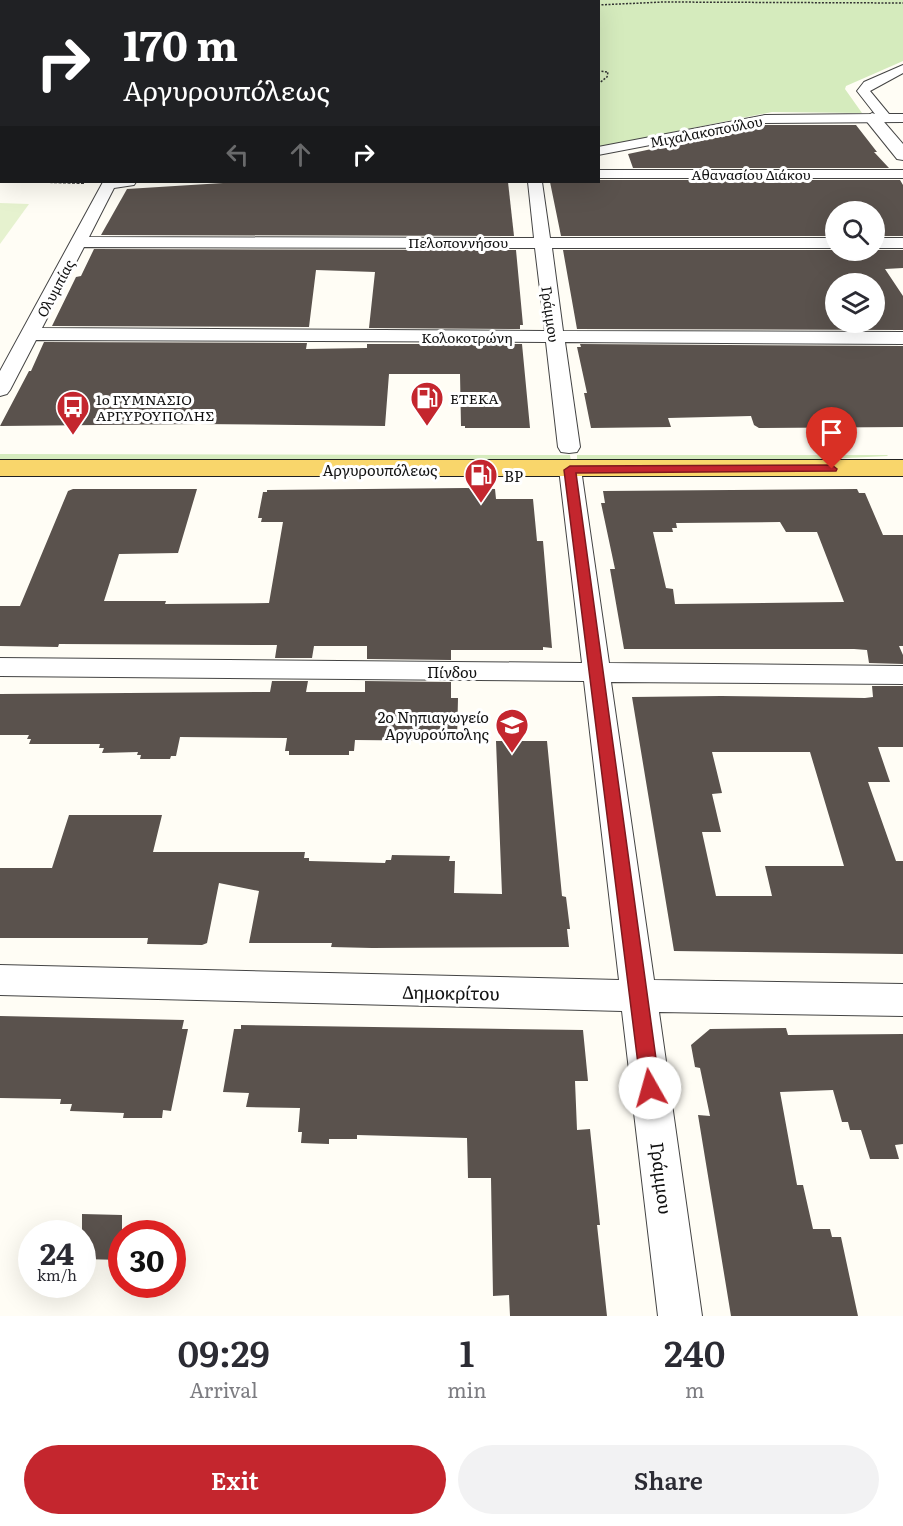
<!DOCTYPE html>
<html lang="en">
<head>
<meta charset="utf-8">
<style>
  body { margin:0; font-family:Literata,serif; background:#f2f2f3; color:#2b2b33; height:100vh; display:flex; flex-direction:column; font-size:22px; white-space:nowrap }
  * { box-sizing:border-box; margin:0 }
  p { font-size:20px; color:#7c7c81 }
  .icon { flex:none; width:33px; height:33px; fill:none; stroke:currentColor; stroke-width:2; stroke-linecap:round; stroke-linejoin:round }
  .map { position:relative; height:1316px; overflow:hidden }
  .drawer { display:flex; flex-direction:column; background:#fff; flex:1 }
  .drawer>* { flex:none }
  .banner { position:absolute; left:0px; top:0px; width:600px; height:183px; box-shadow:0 6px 24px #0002; background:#202124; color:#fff; overflow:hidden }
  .controls { position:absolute; left:825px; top:201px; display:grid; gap:12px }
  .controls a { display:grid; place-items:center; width:60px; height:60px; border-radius:50%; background:#fff; box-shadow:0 6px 24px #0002; font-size:30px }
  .speed { position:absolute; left:18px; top:1220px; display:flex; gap:12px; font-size:30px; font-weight:700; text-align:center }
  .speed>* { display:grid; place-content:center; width:78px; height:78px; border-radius:50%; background:#fff; box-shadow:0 6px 24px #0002; line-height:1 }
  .speed small { font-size:15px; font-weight:400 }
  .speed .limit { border:9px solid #d22; background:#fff; color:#111 }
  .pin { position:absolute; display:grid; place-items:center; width:51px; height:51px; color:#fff; margin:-62px -26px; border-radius:50% 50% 50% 0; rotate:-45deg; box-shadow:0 0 6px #0007 }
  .pin .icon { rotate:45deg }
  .me { position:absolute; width:66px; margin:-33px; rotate:353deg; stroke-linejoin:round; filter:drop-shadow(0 0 4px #0008) }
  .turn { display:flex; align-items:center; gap:21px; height:126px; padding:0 24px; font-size:27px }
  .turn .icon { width:78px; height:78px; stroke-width:2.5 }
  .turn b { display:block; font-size:42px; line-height:51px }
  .lanes { display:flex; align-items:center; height:57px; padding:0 24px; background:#0003; justify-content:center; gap:30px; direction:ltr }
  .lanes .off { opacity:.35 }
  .eta { display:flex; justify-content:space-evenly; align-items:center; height:102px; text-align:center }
  .eta b { font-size:36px; font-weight:600; line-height:42px }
  .primary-button { display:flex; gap:12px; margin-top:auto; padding:12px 24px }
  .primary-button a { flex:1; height:69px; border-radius:36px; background:#c4262e; color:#fff; font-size:24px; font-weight:600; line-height:69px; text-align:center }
  .primary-button a+a { background:#f2f2f3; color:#2b2b33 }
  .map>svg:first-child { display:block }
  .green { fill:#d5ebbd }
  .pitch { fill:#e6f2cf }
  .building { fill:#5a524d; fill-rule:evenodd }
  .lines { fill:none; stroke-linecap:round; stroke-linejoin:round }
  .minor-casing { stroke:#444; stroke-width:2 }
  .tertiary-casing { stroke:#444; stroke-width:2 }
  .primary-casing { stroke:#222; stroke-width:2 }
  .path-far1 { stroke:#333; stroke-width:1.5; stroke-dasharray:2 1.5; stroke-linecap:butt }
  .path { stroke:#333; stroke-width:2; stroke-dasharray:3 1.5; stroke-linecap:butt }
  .minor { fill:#fff; fill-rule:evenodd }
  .tertiary { fill:#fff; fill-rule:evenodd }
  .primary { fill:#f9d66b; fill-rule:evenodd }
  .route { fill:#c4262e; stroke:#7f191e; stroke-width:1.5 }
  .labels { text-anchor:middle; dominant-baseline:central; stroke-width:6; stroke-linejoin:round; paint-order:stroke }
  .far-street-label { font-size:14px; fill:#111; stroke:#fff }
  .far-poi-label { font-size:14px; fill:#111; stroke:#fff; text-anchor:start }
  .street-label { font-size:15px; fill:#111; stroke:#fff }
  .poi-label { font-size:15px; fill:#111; stroke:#fff; text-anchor:start }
  .near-street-label { font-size:18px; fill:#111; stroke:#fff }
</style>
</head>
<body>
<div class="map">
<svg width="903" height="1316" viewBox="0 0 903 1316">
  <rect width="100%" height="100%" fill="#fffdf5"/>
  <!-- green -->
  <g class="green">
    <path d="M0 0H903V61L846 86 845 89 862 113 772 112 599 147 598 2H2L0 178Z"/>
    <path d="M0 454 570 455 571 461 0 460Z"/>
    <path d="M577 455H887L888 456 787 461H577Z"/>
  </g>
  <!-- pitch -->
  <path class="pitch" d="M0 203 29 204 0 244Z"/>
  <!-- building -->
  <g class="building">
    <path d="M765 125H856L877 152H874L889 168H633L628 154Z"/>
    <path d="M598 180H900L903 185V236H874V212H836V236H561L550 182Z"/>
    <path d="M239 182H508L514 236 101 235 127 189Z"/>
    <path d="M94 249 516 250 523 325H520V329L369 328 375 272 316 270 309 327 52 326 76 277 81 276Z"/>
    <path d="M563 250H903V268L885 269 903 296V330L577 329ZM836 284H874V322H836Z"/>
    <path d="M44 342 307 343 306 349 367 348V344H522L530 428H465V426H461L460 374H389L385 426 198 424 0 426 29 371H31Z"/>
    <path d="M580 344 903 346V427L759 428 754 425 751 416 668 418 671 427 591 428 584 393H587L577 347H581Z"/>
    <path d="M466 488 495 489 496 499H533L537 541H543L552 648 543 647V650H451V660L367 659V646H314L312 658H275L277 645 59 644 58 647 0 646V606H20L68 491 73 489H197L178 553 119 554 104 601H166L165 604 269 603 283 522H261L262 518H258L263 492H267V490Z"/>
    <path d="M857 489 859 493H865L883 535H903V646H899L903 655V664L869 663 867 650 854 649H624L610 569H615L601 503H605L603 491ZM780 522 786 532H817L844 602 675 604 673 589 666 588 653 532H673L672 528H677L676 523Z"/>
    <path d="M272 681H308L306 692H365V681L451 682V698H458L457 741 355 740 354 751H349V755H289V751H285L287 738 180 737 176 756H171L170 759H140L141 755H137L138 752 102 753 104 748H99L100 744H29L31 739H27L29 735H0V694L270 692Z"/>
    <path d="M872 686H903V747H878L890 782H868L896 861H903V954L674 951 632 697 721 696 865 698 873 697ZM712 752H810L844 866H765L772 896H716L702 832H721L712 794 722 793Z"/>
    <path d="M496 741H547L562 896 566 897 570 929H567L569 947 372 948 331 947 332 943H249L259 891 219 883 207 943 202 945 147 944 148 938H0V868H52L69 815H162L153 852H305L304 858H309V861L385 863 386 860H391L392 855 450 856 449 861H455L454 893 502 894Z"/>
    <path d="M0 1016 184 1020 182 1029H188L171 1111 163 1110 162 1118H123L124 1113 70 1111 72 1104H60L61 1099 0 1098Z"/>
    <path d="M241 1025 583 1030 588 1081H575L577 1130 590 1129 600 1225H597L607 1316H510L509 1295 493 1296 491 1178H468L467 1138 357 1135V1139H329V1144L301 1143 302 1132H298L300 1108 246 1107 249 1093 223 1092 234 1029H241Z"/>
    <path d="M786 1028 788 1035 903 1034V1144L895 1145 899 1159H870L861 1130H850L848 1122H842L833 1090 780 1092 797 1185H803L813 1229H830L832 1237H841L858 1316H731L698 1115 710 1116 700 1068 695 1067 691 1045 710 1029Z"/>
    <path d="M82 1214 122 1215V1260L82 1259Z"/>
  </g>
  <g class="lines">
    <!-- minor casing -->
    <g class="minor-casing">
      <g id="minor">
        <path d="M903 65V73L870 91 889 114H903V122L765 123 598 155V147L765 115 875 114 857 91 864 82Z"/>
        <rect x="598" y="170" width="305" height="8"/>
        <path d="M103 182H136L134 185 114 188 89 237 534 238 528 182H542L550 238H836V248H552L563 331 903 332V344L565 342 580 447 577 452 569 453 561 452 558 447 546 342 36 340 10 390 7 394 0 396V371ZM84 247 535 248 545 331 42 328Z"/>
        <rect x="874" y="238" width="29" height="10"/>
        <path d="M570 462 578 464 581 469 609 663 903 666V684L611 682 654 980 903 984V1016L659 1012 702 1316H658L622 1011 0 995V965L619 980 584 681 0 676V658L582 663 559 469 562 464Z"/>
      </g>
    </g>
    <!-- tertiary casing -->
    <g class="tertiary-casing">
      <path id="tertiary" d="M872 113 878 115 903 144V160L897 159 864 118Z"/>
    </g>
    <!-- primary casing -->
    <g class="primary-casing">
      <rect id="primary" x="0" y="460" width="903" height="16"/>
    </g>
    <!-- path-far1 -->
    <g class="path-far1">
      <path d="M293 2 313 0"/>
      <path d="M598 5 663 2 903 3"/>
      <path d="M598 71 608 72 607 77 598 84"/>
    </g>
    <!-- path -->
    <g class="path">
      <path d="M0 169 2 171"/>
      <path d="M45 182 84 183"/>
    </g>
    <!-- minor -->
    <use href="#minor" class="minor"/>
    <!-- tertiary -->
    <use href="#tertiary" class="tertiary"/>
    <!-- primary -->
    <use href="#primary" class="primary"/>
  </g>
  <!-- route -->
  <path class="route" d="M832 465 837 469 836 471 576 473 660 1088 657 1094 650 1097 644 1094 641 1088 564 470 570 466Z"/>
  <!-- icons -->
  <defs>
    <g id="fuel-pin" transform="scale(1.725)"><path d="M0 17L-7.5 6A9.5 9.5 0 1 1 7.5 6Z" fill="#c4262e" stroke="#fff"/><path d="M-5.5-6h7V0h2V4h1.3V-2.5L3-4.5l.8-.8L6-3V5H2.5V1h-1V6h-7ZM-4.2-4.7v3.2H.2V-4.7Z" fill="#fff"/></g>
    <g id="bus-pin" transform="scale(1.725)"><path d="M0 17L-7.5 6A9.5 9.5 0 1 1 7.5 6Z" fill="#c4262e" stroke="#fff"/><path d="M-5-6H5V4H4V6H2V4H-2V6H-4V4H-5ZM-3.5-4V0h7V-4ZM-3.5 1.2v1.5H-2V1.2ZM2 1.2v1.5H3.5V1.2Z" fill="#fff"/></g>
    <g id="school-pin" transform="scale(1.725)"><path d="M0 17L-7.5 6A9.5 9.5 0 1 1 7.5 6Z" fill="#c4262e" stroke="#fff"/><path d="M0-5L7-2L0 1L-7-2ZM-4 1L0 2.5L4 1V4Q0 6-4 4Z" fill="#fff"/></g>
  </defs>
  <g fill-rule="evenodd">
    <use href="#fuel-pin" x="427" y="398"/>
    <use href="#bus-pin" x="73" y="407"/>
    <use href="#fuel-pin" x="481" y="475"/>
    <use href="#school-pin" x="512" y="725"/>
  </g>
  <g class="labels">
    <!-- far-street labels -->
    <g class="far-street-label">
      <text transform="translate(706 131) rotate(-11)">Μιχαλακοπούλου</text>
      <text x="751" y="174">Αθανασίου Διάκου</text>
      <text x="458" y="242">Πελοποννήσου</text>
      <text transform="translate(55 288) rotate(-62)">Ολυμπίας</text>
      <text transform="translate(551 314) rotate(82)">Γράμμου</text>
      <text x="467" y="337">Κολοκοτρώνη</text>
    </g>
    <!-- far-poi labels -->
    <g class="far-poi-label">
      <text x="450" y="398">ΕΤΕΚΑ</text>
      <text x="96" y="399">1ο ΓΥΜΝΑΣΙΟ<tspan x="96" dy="16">ΑΡΓΥΡΟΥΠΟΛΗΣ</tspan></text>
    </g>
    <!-- street labels -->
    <g class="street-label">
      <text x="380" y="469">Αργυρουπόλεως</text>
      <text x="452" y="671">Πίνδου</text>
    </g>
    <!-- poi labels -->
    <g class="poi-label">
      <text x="504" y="475">BP</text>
      <text x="489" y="716" text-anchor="end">2ο Νηπιαγωγείο<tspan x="489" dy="17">Αργυρούπολης</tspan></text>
    </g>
    <!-- near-street labels -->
    <g class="near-street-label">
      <text transform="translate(451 992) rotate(1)">Δημοκρίτου</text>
      <text transform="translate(662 1178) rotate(83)">Γράμμου</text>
    </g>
  </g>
</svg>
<div class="controls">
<a><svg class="icon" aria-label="search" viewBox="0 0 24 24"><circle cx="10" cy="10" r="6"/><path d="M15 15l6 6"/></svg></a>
<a><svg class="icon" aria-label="layers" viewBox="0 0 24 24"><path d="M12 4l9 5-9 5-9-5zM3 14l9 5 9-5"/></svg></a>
</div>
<div class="speed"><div>24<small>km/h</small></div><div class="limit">30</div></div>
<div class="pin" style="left:832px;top:469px;background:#d93025"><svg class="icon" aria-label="arrive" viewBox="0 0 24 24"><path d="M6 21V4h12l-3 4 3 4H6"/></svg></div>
<svg class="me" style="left:650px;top:1088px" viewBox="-20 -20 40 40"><circle r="19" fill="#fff"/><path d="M0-13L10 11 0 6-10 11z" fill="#c4262e"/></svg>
<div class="banner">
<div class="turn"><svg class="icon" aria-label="right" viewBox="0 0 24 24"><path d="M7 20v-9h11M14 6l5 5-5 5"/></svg><div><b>170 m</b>Αργυρουπόλεως</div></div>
<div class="lanes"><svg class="icon off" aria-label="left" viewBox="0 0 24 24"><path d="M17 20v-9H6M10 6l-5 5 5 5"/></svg><svg class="icon off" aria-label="ahead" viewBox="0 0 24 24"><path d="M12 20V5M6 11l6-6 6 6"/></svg><svg class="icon" aria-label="right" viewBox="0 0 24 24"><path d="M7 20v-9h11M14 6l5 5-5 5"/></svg></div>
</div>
</div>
<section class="drawer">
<div class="eta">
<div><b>09:29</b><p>Arrival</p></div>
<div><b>1</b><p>min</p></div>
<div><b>240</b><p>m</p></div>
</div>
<div class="primary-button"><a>Exit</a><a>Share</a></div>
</section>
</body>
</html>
